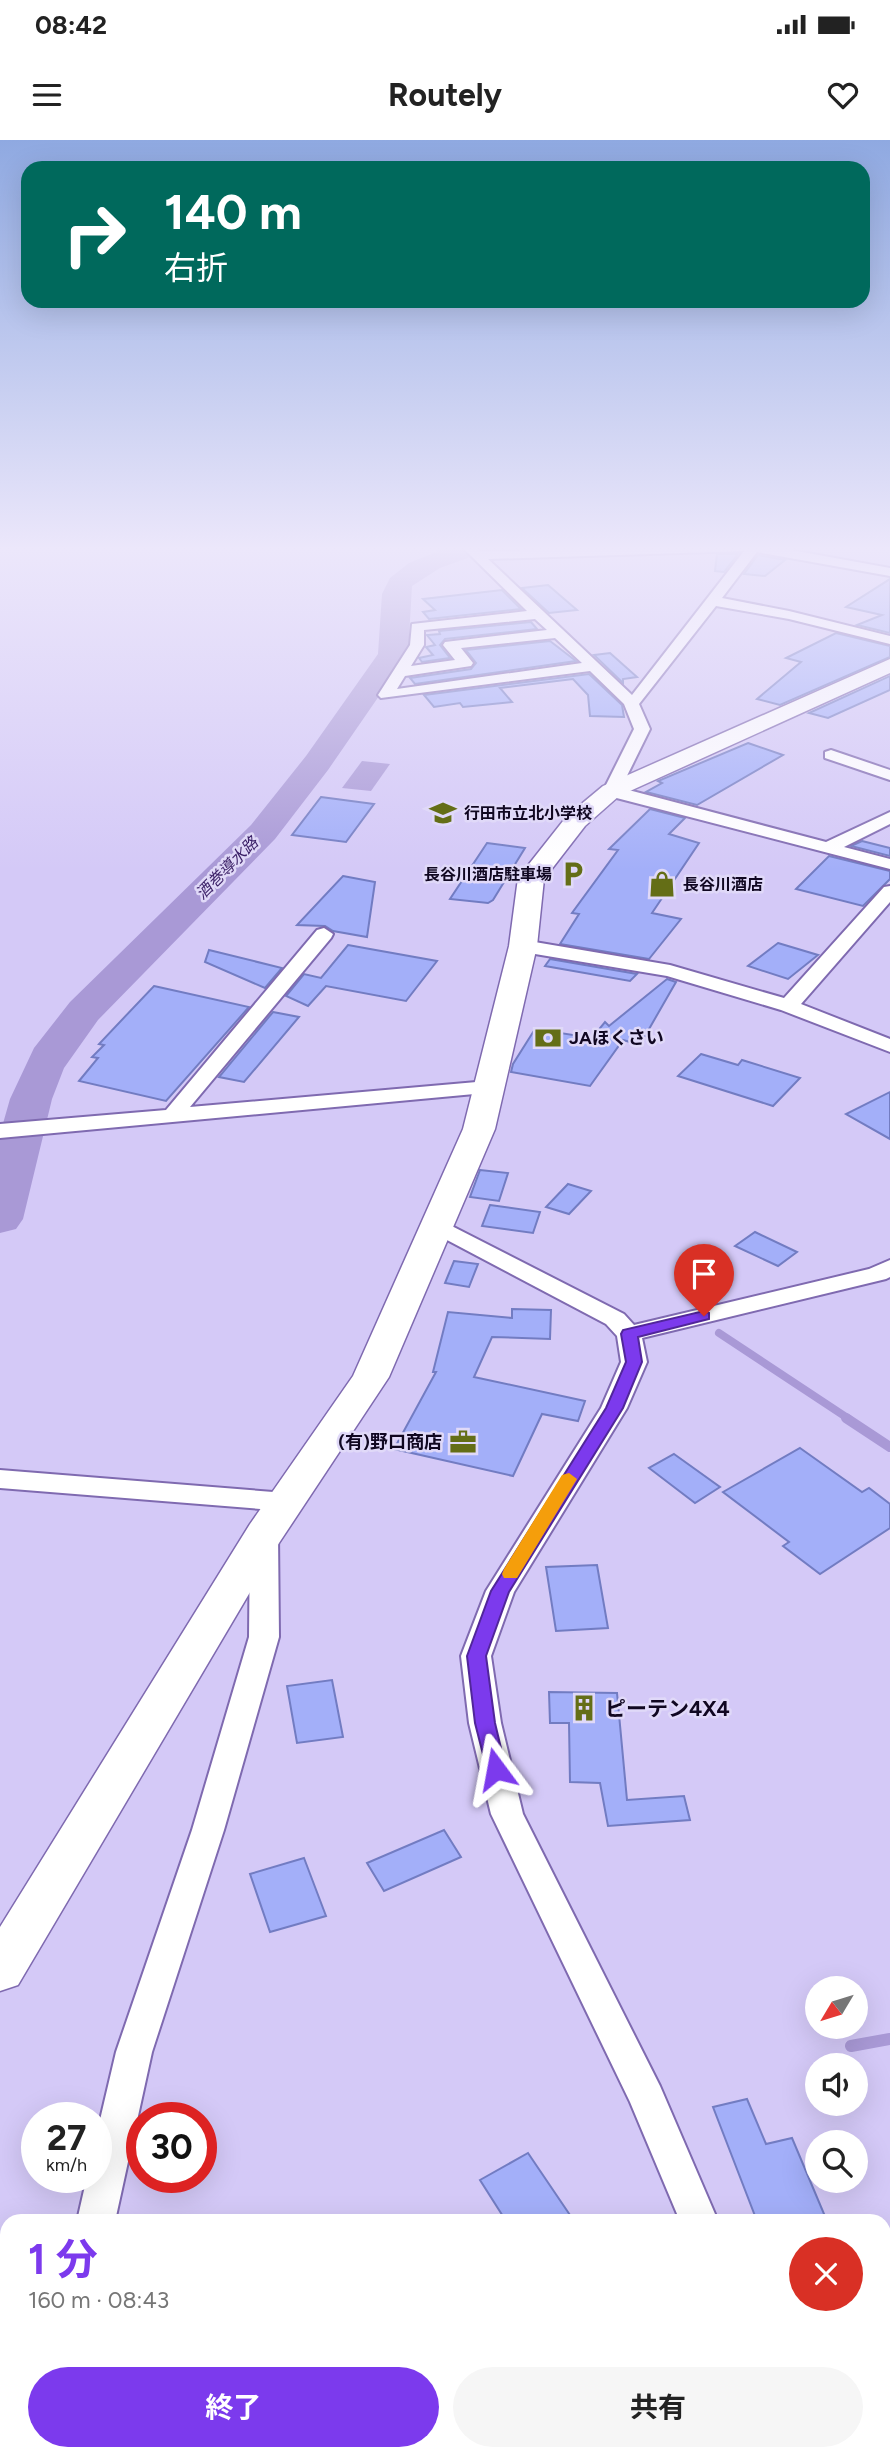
<!DOCTYPE html>
<html lang="ja">
<head>
<meta charset="utf-8">
<style>
  body { margin:0; font-family:Figtree,"Noto Sans JP",sans-serif; background:#f6f6f6; color:#222; height:100vh; display:flex; flex-direction:column; font-size:26px; white-space:nowrap }
  * { box-sizing:border-box; margin:0 }
  p { font-size:23px; color:#767676 }
  .icon { flex:none; width:38px; height:38px; fill:none; stroke:currentColor; stroke-width:2; stroke-linecap:round; stroke-linejoin:round }
  .map { position:relative; flex:1; overflow:hidden }
  .panel { position:absolute; left:0px; top:2074px; width:891px; height:247px; display:flex; flex-direction:column; background:#fff; border-radius:21px 21px 0 0; box-shadow:0 7px 28px #0002 }
  .panel>* { flex:none }
  .hud { position:absolute; left:21px; top:21px; width:849px; height:147px; border-radius:21px; box-shadow:0 7px 28px #0002; background:#00695c; color:#fff; overflow:hidden }
  .needle { width:46px; rotate:232deg }
  .fabs { position:absolute; left:805px; top:1836px; display:grid; gap:14px }
  .fabs a { display:grid; place-items:center; width:63px; height:63px; border-radius:50%; background:#fff; box-shadow:0 7px 28px #0002; font-size:35px }
  .speed { position:absolute; left:21px; top:1962px; display:flex; gap:14px; font-size:35px; font-weight:700; text-align:center }
  .speed>* { display:grid; place-content:center; width:91px; height:91px; border-radius:50%; background:#fff; box-shadow:0 7px 28px #0002; line-height:1 }
  .speed small { font-size:18px; font-weight:400 }
  .speed .limit { border:10px solid #d22; background:#fff; color:#111 }
  .pin { position:absolute; display:grid; place-items:center; width:60px; height:60px; color:#fff; margin:-72px -30px; border-radius:50% 50% 50% 0; rotate:-45deg; box-shadow:0 0 7px #0007 }
  .pin .icon { rotate:45deg }
  .me { position:absolute; width:77px; margin:-38px; rotate:347deg; stroke-linejoin:round; filter:drop-shadow(0 0 5px #0008) }
  .turn { display:flex; align-items:center; gap:24px; height:147px; padding:0 28px; font-size:32px }
  .turn .icon { width:91px; height:91px; stroke-width:2.5 }
  .turn b { display:block; font-size:49px; line-height:60px }
  .round { display:grid; place-items:center; flex:none; width:74px; height:74px; border-radius:37px; background:#f6f6f6 }
  .headline { display:flex; align-items:center; justify-content:space-between; height:119px; padding:0 28px }
  h1 { font-size:42px; font-weight:700; line-height:52px; color:#7c3aed }
  .primary-button { display:flex; gap:14px; margin-top:auto; padding:14px 28px }
  .primary-button a { flex:1; height:80px; border-radius:42px; background:#7c3aed; color:#fff; font-size:28px; font-weight:700; line-height:80px; text-align:center }
  .primary-button a+a { background:#f6f6f6; color:#222 }
  .status { display:flex; justify-content:space-between; align-items:center; height:49px; padding:0 35px; background:#fff; direction:ltr }
  .status svg { height:19px; fill:currentColor }
  header { display:flex; justify-content:space-between; align-items:center; height:91px; padding:0 28px; background:#fff; font-size:32px; font-weight:700 }
  .map>svg:first-child { display:block }
  .water { fill:#a999d6 }
  .lines { fill:none; stroke-linecap:round; stroke-linejoin:round }
  .stream-far2 { stroke:#a999d6; stroke-width:8 }
  .stream-far1 { stroke:#a999d6; stroke-width:10 }
  .stream { stroke:#a999d6; stroke-width:12 }
  .river { fill:#a999d6; fill-rule:evenodd }
  .building { fill:#a3aff9; stroke:#727cc2; stroke-width:2 }
  .street-casing { stroke:#7f6ab0; stroke-width:4 }
  .secondary-casing { stroke:#7f6ab0; stroke-width:3 }
  .street { fill:#fff; fill-rule:evenodd }
  .secondary { fill:#fff; fill-rule:evenodd }
  .route { fill:#7c3aed; stroke:#51269a; stroke-width:2 }
  .slow { fill:#f59e0b }
  .labels { text-anchor:middle; dominant-baseline:central; stroke-width:5; stroke-linejoin:round; paint-order:stroke }
  .far-poi-label { font-size:16px; font-weight:bold; fill:#100721; stroke:#e0d9f8; text-anchor:start }
  .far-water-label { font-size:16px; font-style:italic; fill:#3a1f66; stroke:#e0d9f8 }
  .poi-label { font-size:18px; font-weight:bold; fill:#100721; stroke:#e0d9f8; text-anchor:start }
  .near-poi-label { font-size:21px; font-weight:bold; fill:#100721; stroke:#e0d9f8; text-anchor:start }
</style>
</head>
<body>
<div class="status"><b>08:42</b><svg viewBox="0 0 49 12"><path d="M0 12V9h3v3zM5 12V6h3v6zM10 12V3h3v9zM15 12V0h3v12zM26 1h20v11H26zM47 4h2v5h-2z"/></svg></div>
<header><svg class="icon" aria-label="menu" viewBox="0 0 24 24"><path d="M4 6h16M4 12h16M4 18h16"/></svg>Routely<svg class="icon" aria-label="heart" viewBox="0 0 24 24"><path d="M12 20l-8-8c-3-5 5-10 8-4 3-6 11-1 8 4z"/></svg></header>
<div class="map">
<svg width="890" height="2319" viewBox="0 0 890 2319">
  <rect width="100%" height="100%" fill="#d4c9f7"/>
  <!-- water -->
  <path class="water" d="M362 621 390 624 371 651 342 648Z"/>
  <g class="lines">
    <!-- stream-far2 -->
    <path class="stream-far2" d="M719 1193 849 1279"/>
    <!-- stream-far1 -->
    <path class="stream-far1" d="M846 1278 890 1307"/>
    <!-- stream -->
    <path class="stream" d="M851 1906 890 1899"/>
    <!-- river -->
    <path class="river" d="M451 406H491L487 411 440 428 412 446 408 514 328 630 275 699 98 880 64 928 52 959 23 1079 16 1089 0 1093V994L10 959 34 908 70 862 251 685 306 616 378 514 382 454 390 438 409 423Z"/>
  </g>
  <!-- building -->
  <g class="building">
    <path d="M717 414H738L724 432 715 431Z"/>
    <path d="M758 415 785 420 765 436 744 434Z"/>
    <path d="M890 439V493L857 485 882 475 846 467Z"/>
    <path d="M548 445 577 470 549 473 522 448Z"/>
    <path d="M502 450 521 469 429 479 423 472 435 470 423 459Z"/>
    <path d="M531 482 537 489 445 499 440 505 450 518 422 522 419 518 433 515 426 507 435 505 427 495 440 494 439 491Z"/>
    <path d="M836 493 890 506V517L780 565 757 559 801 522 786 518Z"/>
    <path d="M550 501 576 521 415 544 410 538 471 529 476 523 466 510Z"/>
    <path d="M610 513 637 537 623 539V543L594 515Z"/>
    <path d="M589 534 622 565 624 577 590 576 588 555 573 539 500 548 512 562 463 567 460 563 434 567 424 555Z"/>
    <path d="M890 536V550L828 578 809 573Z"/>
    <path d="M748 603 783 615 697 665 646 652 662 643 658 641Z"/>
    <path d="M321 657 374 664 346 702 292 695Z"/>
    <path d="M650 669 685 678 669 694 699 703 652 773 681 779 649 819 560 804 579 774 572 773 618 710 609 709Z"/>
    <path d="M862 701 890 708V716L851 706Z"/>
    <path d="M487 703 525 708 493 760 488 763 450 759Z"/>
    <path d="M829 716 890 731V739L863 766 796 749Z"/>
    <path d="M343 736 375 742 367 797 333 791 325 786 297 785Z"/>
    <path d="M778 803 818 815 788 839 748 826Z"/>
    <path d="M348 805 370 809 437 821 406 861 326 846 308 866 286 856 304 834 321 838Z"/>
    <path d="M209 810 282 828 265 848 205 822Z"/>
    <path d="M550 819 637 834 630 841 545 826Z"/>
    <path d="M667 839 676 842 645 896 636 894 630 902 623 900 590 946 511 932 513 924 535 889 592 898 605 882 609 886Z"/>
    <path d="M154 846 249 867 166 961 79 941 98 918 92 917 104 905 99 904Z"/>
    <path d="M273 872 299 877 244 942 219 937Z"/>
    <path d="M701 914 738 925 742 920 800 938 773 966 678 936Z"/>
    <path d="M890 952V999L846 974Z"/>
    <path d="M480 1030 508 1033 499 1061 470 1057Z"/>
    <path d="M568 1044 591 1051 569 1074 546 1067Z"/>
    <path d="M490 1065 540 1072 533 1093 482 1086Z"/>
    <path d="M755 1092 797 1112 778 1126 735 1106Z"/>
    <path d="M454 1121 478 1124 469 1147 445 1143Z"/>
    <path d="M512 1169 551 1170 550 1199 492 1197 474 1237 585 1261 578 1281 542 1274 513 1336 394 1309 436 1232H433L448 1172 512 1178Z"/>
    <path d="M800 1308 862 1352 869 1348 890 1364V1388L820 1434 783 1406 789 1402 723 1352Z"/>
    <path d="M674 1314 720 1347 695 1363 649 1328Z"/>
    <path d="M597 1425 608 1488 556 1491 546 1427Z"/>
    <path d="M332 1540 343 1597 297 1603 287 1546Z"/>
    <path d="M549 1552 617 1553 627 1660 684 1656 690 1680 608 1686 600 1643 570 1642 569 1583H550Z"/>
    <path d="M444 1690 461 1717 384 1751 367 1723Z"/>
    <path d="M304 1718 326 1776 270 1792 250 1734Z"/>
    <path d="M747 1959 766 2004 792 1998 827 2081H757L713 1967Z"/>
    <path d="M528 2013 574 2081H506L480 2040Z"/>
  </g>
  <g class="lines">
    <!-- street casing -->
    <g class="street-casing">
      <g id="street">
        <path d="M461 406H474L480 411 769 406 890 428V436L757 412 722 458 789 471 890 496V504L789 479 716 466 639 564 650 589 621 648 826 702 890 672V684L844 707 890 719V729L605 655 603 651 634 589 624 564 590 531 381 558 378 555 410 505 412 484 527 471ZM744 411 632 555 488 419ZM535 479 547 490 445 502 443 505 455 520 411 526 424 505V490ZM555 498 582 523 397 549 405 536 471 526 473 523 461 508Z"/>
        <path d="M831 610 890 630V640L825 618V612Z"/>
        <path d="M890 746V762L801 864 890 899V912L781 870 667 836 523 812 513 806 523 800 670 825 784 858 884 747Z"/>
        <path d="M324 788 333 794 331 798 190 967 488 941 496 942 499 947 496 952 0 998V984L166 970 317 790Z"/>
        <path d="M438 1079 624 1174 634 1185 869 1129 890 1120V1137L886 1139 642 1198 647 1222 627 1268 514 1452 491 1516 501 1583 523 1674 660 1946 718 2081H680L630 1962 491 1674 469 1583 461 1516 486 1451 601 1268 621 1222 617 1196 606 1184 430 1091 426 1086 430 1081Z"/>
        <path d="M0 1330 286 1353 296 1355 300 1362 296 1369 286 1371 0 1348Z"/>
        <path d="M264 1385 274 1388 278 1395 279 1497 224 1690 152 1912 115 2081H77L87 2037H96V1997L116 1912 192 1690 249 1497 250 1395 254 1388Z"/>
        <path d="M7 2297V2314H38L36 2319H0V2304Z"/>
        <path d="M750 2314H792L793 2319H751Z"/>
      </g>
    </g>
    <!-- secondary casing -->
    <g class="secondary-casing">
      <path id="secondary" d="M890 519V533L619 656 585 686 544 739 537 806 495 989 389 1237 279 1403 18 1845 0 1851V1787L250 1384 353 1236 463 989 509 806 518 738 567 676 603 646Z"/>
    </g>
    <!-- street -->
    <use href="#street" class="street"/>
    <!-- secondary -->
    <use href="#secondary" class="secondary"/>
  </g>
  <!-- sky -->
  <linearGradient id="sky" x2="0" y2="1"><stop stop-color="#8fa9e1"/><stop offset="0.56" stop-color="#ece7fb"/><stop offset="1" stop-color="#ece7fb" stop-opacity="0"/></linearGradient>
  <rect width="890" height="730" fill="url(#sky)"/>
  <!-- route -->
  <path class="route" d="M704 1171 709 1173V1179L638 1197 642 1222 623 1268 509 1452 486 1516 495 1583 506 1629 503 1634H488L475 1583 467 1516 491 1451 606 1268 626 1222 621 1194 623 1190Z"/>
  <!-- slow -->
  <path class="slow" d="M569 1333 577 1339 517 1438H504L502 1434 504 1429 562 1335Z"/>
  <!-- icons -->
  <defs>
    <g id="school-bare" transform="scale(2.1)"><path d="M0-5L7-2L0 1L-7-2ZM-4 1L0 2.5L4 1V4Q0 6-4 4Z" fill="#646e16" stroke="#e0d9f8" stroke-width="2.5" paint-order="stroke"/></g>
    <g id="parking-bare" transform="scale(2.1)"><path d="M-3.5-5.5H1a3.5 3.5 0 0 1 0 7H-1V5.5H-3.5ZM-1-3.4V-.6H.8a1.4 1.4 0 0 0 0-2.8Z" fill="#646e16" stroke="#e0d9f8" stroke-width="2.5" paint-order="stroke"/></g>
    <g id="shop-bare" transform="scale(2.1)"><path d="M-5-2.5h2.3a2.7 3.5 0 0 1 5.4 0H5L5.5 6h-11ZM-1.5-2.5h3a1.5 2.3 0 0 0-3 0Z" fill="#646e16" stroke="#e0d9f8" stroke-width="2.5" paint-order="stroke"/></g>
    <g id="bank-bare" transform="scale(2.1)"><path d="M-6-4H6V4H-6ZM0-2.3a2.3 2.3 0 1 0 0 4.6a2.3 2.3 0 1 0 0-4.6Z" fill="#646e16" stroke="#e0d9f8" stroke-width="2.5" paint-order="stroke"/></g>
    <g id="office-bare" transform="scale(2.1)"><path d="M-6-3h4V-5.5h4V-3h4V5H-6ZM-1-4.5V-3h2v-1.5ZM-6 0V1H6V0Z" fill="#646e16" stroke="#e0d9f8" stroke-width="2.5" paint-order="stroke"/></g>
    <g id="building-bare" transform="scale(2.1)"><path d="M-4-6H4V6H1V3H-1V6H-4ZM-2.5-4.3h1.7v1.8h-1.7ZM.8-4.3h1.7v1.8H.8ZM-2.5-1h1.7V.8h-1.7ZM.8-1h1.7V.8H.8Z" fill="#646e16" stroke="#e0d9f8" stroke-width="2.5" paint-order="stroke"/></g>
  </defs>
  <g fill-rule="evenodd">
    <use href="#school-bare" x="443" y="673"/>
    <use href="#parking-bare" x="573" y="734"/>
    <use href="#shop-bare" x="662" y="744"/>
    <use href="#bank-bare" x="548" y="898"/>
    <use href="#office-bare" x="463" y="1302"/>
    <use href="#building-bare" x="584" y="1568"/>
  </g>
  <g class="labels">
    <!-- far-poi labels -->
    <g class="far-poi-label">
      <text x="464" y="673">行田市立北小学校</text>
      <text x="552" y="734" text-anchor="end">長谷川酒店駐車場</text>
      <text x="683" y="744">長谷川酒店</text>
    </g>
    <!-- far-water labels -->
    <g class="far-water-label">
      <text transform="translate(227 728) rotate(-45)">酒巻導水路</text>
    </g>
    <!-- poi labels -->
    <g class="poi-label">
      <text x="569" y="898">JAほくさい</text>
      <text x="442" y="1302" text-anchor="end">(有)野口商店</text>
    </g>
    <!-- near-poi labels -->
    <g class="near-poi-label">
      <text x="605" y="1568">ピーテン4X4</text>
    </g>
  </g>
</svg>
<div class="fabs">
<a><svg class="needle" viewBox="-14 -14 28 28"><path d="M0-13l5 13h-10z" fill="#e53935"/><path d="M0 13l5-13h-10z" fill="#767676"/></svg></a>
<a><svg class="icon" aria-label="sound" viewBox="0 0 24 24"><path d="M4 9h4l5-4v14l-5-4H4zM17 9q2 3 0 6"/></svg></a>
<a><svg class="icon" aria-label="search" viewBox="0 0 24 24"><circle cx="10" cy="10" r="6"/><path d="M15 15l6 6"/></svg></a>
</div>
<div class="speed"><div>27<small>km/h</small></div><div class="limit">30</div></div>
<div class="pin" style="left:704px;top:1176px;background:#d93025"><svg class="icon" aria-label="arrive" viewBox="0 0 24 24"><path d="M6 21V4h12l-3 4 3 4H6"/></svg></div>
<svg class="me" style="left:496px;top:1629px" viewBox="-20 -20 40 40"><path d="M0-17L14 15 0 8-14 15z" fill="#7c3aed" stroke="#fff" stroke-width="4"/></svg>
<div class="hud">
<div class="turn"><svg class="icon" aria-label="right" viewBox="0 0 24 24"><path d="M7 20v-9h11M14 6l5 5-5 5"/></svg><div><b>140 m</b>右折</div></div>
</div>
<section class="panel">
<div class="headline"><div><h1>1 分</h1><p>160 m · 08:43</p></div><a class="round" style="background:#d93025;color:#fff"><svg class="icon" aria-label="close" viewBox="0 0 24 24"><path d="M6 6l12 12M18 6L6 18"/></svg></a></div>
<div class="primary-button"><a>終了</a><a>共有</a></div>
</section>
</div>
</body>
</html>
